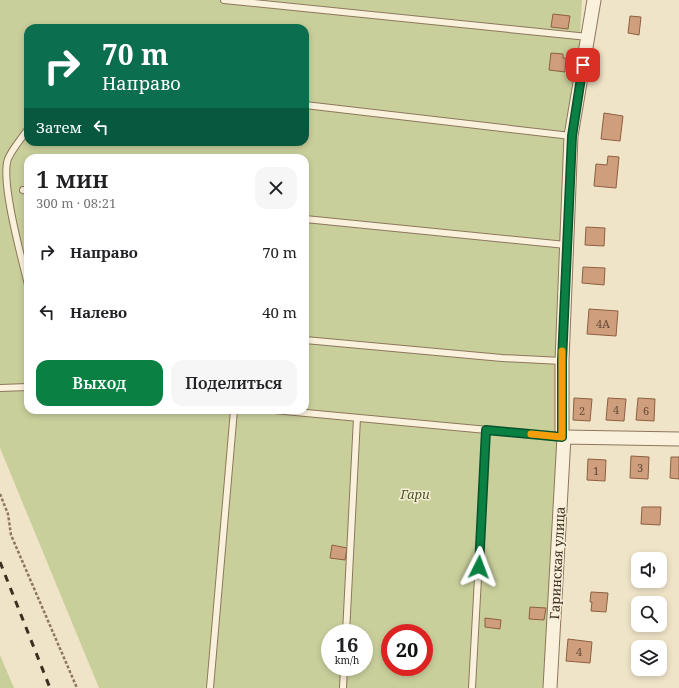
<!DOCTYPE html>
<html lang="ru">
<head>
<meta charset="utf-8">
<style>
  body { margin:0; font-family:"Noto Serif",serif; background:#f6f6f6; color:#202124; height:100vh; display:flex; flex-direction:column; font-size:15px; white-space:nowrap }
  * { box-sizing:border-box; margin:0 }
  p { font-size:13px; color:#757577 }
  .icon { flex:none; width:22px; height:22px; fill:none; stroke:currentColor; stroke-width:2; stroke-linecap:round; stroke-linejoin:round }
  .map { position:relative; flex:1; overflow:hidden }
  .side { position:absolute; left:24px; top:154px; width:285px; height:260px; display:flex; flex-direction:column; background:#fff; border-radius:12px; box-shadow:0 2px 6px #0003 }
  .side>* { flex:none }
  .hud { position:absolute; left:24px; top:24px; width:285px; height:122px; border-radius:12px; box-shadow:0 2px 6px #0003; background:#0b6e4f; color:#fff; overflow:hidden }
  .fabs { position:absolute; left:631px; top:552px; display:grid; gap:8px }
  .fabs a { display:grid; place-items:center; width:36px; height:36px; border-radius:8px; background:#fff; box-shadow:0 2px 6px #0003; font-size:20px }
  .speed { position:absolute; left:321px; top:624px; display:flex; gap:8px; font-size:20px; font-weight:700; text-align:center }
  .speed>* { display:grid; place-content:center; width:52px; height:52px; border-radius:50%; background:#fff; box-shadow:0 2px 6px #0003; line-height:1 }
  .speed small { font-size:10px; font-weight:400 }
  .speed .limit { border:6px solid #d22; background:#fff; color:#111 }
  .pin { position:absolute; display:grid; place-items:center; width:34px; height:34px; color:#fff; margin:-17px; border-radius:8px; box-shadow:0 2px 6px #0006 }
  .me { position:absolute; width:44px; margin:-22px; rotate:3deg; stroke-linejoin:round; filter:drop-shadow(0 0 3px #0008) }
  .turn { display:flex; align-items:center; gap:14px; height:84px; padding:0 12px; font-size:18px }
  .turn .icon { width:52px; height:52px; stroke-width:2.5 }
  .turn b { display:block; font-size:28px; line-height:34px }
  .then { display:flex; align-items:center; height:38px; padding:0 12px; background:#0003; gap:8px; font-size:15px }
  .round { display:grid; place-items:center; flex:none; width:42px; height:42px; border-radius:12px; background:#f6f6f6 }
  .headline { display:flex; align-items:center; justify-content:space-between; height:68px; padding:0 12px }
  h1 { font-size:24px; font-weight:600; line-height:30px }
  .action { display:flex; gap:8px; margin-top:auto; padding:8px 12px }
  .action a { flex:1; height:46px; border-radius:12px; background:#0b8043; color:#fff; font-size:16px; font-weight:600; line-height:46px; text-align:center }
  .action a+a { background:#f6f6f6; color:#202124 }
  ul { padding:0; list-style:none }
  li { display:flex; align-items:center; gap:12px; height:60px; padding:0 12px }
  li div { flex:1 }
  li b { display:block; font-size:15px }
  li em { font-style:normal }
  .map>svg:first-child { display:block }
  .green { fill:#c9cf9b; fill-rule:evenodd }
  .building { fill:#cf9f7d; stroke:#8d5f41 }
  .lines { fill:none; stroke-linecap:round; stroke-linejoin:round }
  .lane-casing { stroke:#8d765c; stroke-width:8 }
  .street-casing { stroke:#8d765c; stroke-width:15 }
  .path { stroke:#8d765c; stroke-width:2.5; stroke-dasharray:3 2; stroke-linecap:butt }
  .lane { stroke:#faf1dc; stroke-width:6 }
  .street { stroke:#faf1dc; stroke-width:13 }
  .rail { stroke:#3d2e20; stroke-width:3; stroke-dasharray:7 7; stroke-linecap:butt }
  .route-casing { stroke:#07532c; stroke-width:10 }
  .route { stroke:#0b8043; stroke-width:7 }
  .slow { stroke:#f59e0b; stroke-width:7 }
  .labels { text-anchor:middle; dominant-baseline:central; stroke-width:3; stroke-linejoin:round; paint-order:stroke }
  .number-label { font-size:11px; fill:#624a37 }
  .park-label { font-size:13px; font-style:italic; fill:#4d5a26; stroke:#f7eed8 }
  .street-label { font-size:13px; fill:#3d2e20; stroke:#f7eed8 }
</style>
</head>
<body>
<div class="map">
<svg width="679" height="688" viewBox="0 0 679 688">
  <rect width="100%" height="100%" fill="#f0e4c8"/>
  <!-- green -->
  <g class="green">
    <path d="M0 0H582L557 438 544 688H99L0 448ZM28 28H305V142H28ZM28 158H305V410H28ZM330 633H364V667H330ZM390 633H424V667H390Z"/>
    <path d="M0 655 14 688H0Z"/>
  </g>
  <!-- building -->
  <g class="building">
    <path d="M553 14 570 16 568 29 551 27Z"/>
    <path d="M630 16 641 17 639 35 628 33Z"/>
    <path d="M551 53 563 54V58H566L565 72 549 70Z"/>
    <path d="M604 113 623 116 620 141 601 139Z"/>
    <path d="M608 156 619 157 616 188 594 186 596 164 607 165Z"/>
    <path d="M586 227 605 228 604 246 585 245Z"/>
    <path d="M583 267 605 268 604 285 582 283Z"/>
    <path d="M589 309 618 311 616 336 587 334Z"/>
    <path d="M574 398 592 399 590 421 573 420Z"/>
    <path d="M608 398 626 399 624 421 606 420Z"/>
    <path d="M638 398 655 399 654 421 636 420Z"/>
    <path d="M631 456 649 457 648 479 630 478Z"/>
    <path d="M671 457H679V479L670 478Z"/>
    <path d="M588 459 606 460 605 481 587 480Z"/>
    <path d="M642 507H661L660 525 641 524Z"/>
    <path d="M332 545 347 548 345 560 330 558Z"/>
    <path d="M591 592 608 593 606 612 591 611 592 602H590Z"/>
    <path d="M530 607 546 608 544 620 529 619Z"/>
    <path d="M485 618 501 620 500 629 485 627Z"/>
    <path d="M568 639 592 642 590 663 566 661Z"/>
  </g>
  <g class="lines">
    <!-- lane casing -->
    <g class="lane-casing">
      <g id="lane">
        <path d="M224 0 588 37"/>
        <path d="M305 105 571 136"/>
        <path d="M28 129C22 138 12 149 8 159 0 181 22 259 28 285"/>
        <path d="M23 190 28 191"/>
        <path d="M305 219 566 245"/>
        <path d="M305 340 502 358 562 361"/>
        <path d="M0 388 28 387"/>
        <path d="M274 410 562 437"/>
        <path d="M346 633 357 418"/>
        <path d="M210 688 234 410"/>
        <path d="M343 688 344 667"/>
        <path d="M472 688 486 430"/>
      </g>
    </g>
    <!-- street casing -->
    <g class="street-casing">
      <g id="street">
        <path d="M562 437V361L571 136 594 0"/>
        <path d="M550 688 564 437 679 439"/>
      </g>
    </g>
    <!-- path -->
    <path class="path" d="M0 494 8 514 11 535 77 688"/>
    <!-- lane -->
    <use href="#lane" class="lane"/>
    <!-- street -->
    <use href="#street" class="street"/>
    <!-- rail -->
    <path class="rail" d="M0 562 50 688"/>
  </g>
  <g class="lines">
    <!-- route casing -->
    <g class="route-casing">
      <path id="route" d="M479 567 486 430 562 437V361L572 136 583 65"/>
    </g>
    <!-- route -->
    <use href="#route" class="route"/>
    <!-- slow -->
    <path class="slow" d="M531 434 562 437V351"/>
  </g>
  <g class="labels">
    <!-- number labels -->
    <g class="number-label">
      <text x="603" y="323">4А</text>
      <text x="616" y="409">4</text>
      <text x="582" y="410">2</text>
      <text x="646" y="410">6</text>
      <text x="640" y="467">3</text>
      <text x="596" y="470">1</text>
      <text x="579" y="651">4</text>
    </g>
    <!-- park labels -->
    <g class="park-label">
      <text x="415" y="494">Гари</text>
    </g>
    <!-- street labels -->
    <g class="street-label">
      <text transform="translate(557 563) rotate(-87)">Гаринская улица</text>
    </g>
  </g>
</svg>
<div class="fabs">
<a><svg class="icon" aria-label="sound" viewBox="0 0 24 24"><path d="M4 9h4l5-4v14l-5-4H4zM17 9q2 3 0 6"/></svg></a>
<a><svg class="icon" aria-label="search" viewBox="0 0 24 24"><circle cx="10" cy="10" r="6"/><path d="M15 15l6 6"/></svg></a>
<a><svg class="icon" aria-label="layers" viewBox="0 0 24 24"><path d="M12 4l9 5-9 5-9-5zM3 14l9 5 9-5"/></svg></a>
</div>
<div class="speed"><div>16<small>km/h</small></div><div class="limit">20</div></div>
<div class="pin" style="left:583px;top:65px;background:#d93025"><svg class="icon" aria-label="arrive" viewBox="0 0 24 24"><path d="M6 21V4h12l-3 4 3 4H6"/></svg></div>
<svg class="me" style="left:479px;top:567px" viewBox="-20 -20 40 40"><path d="M0-17L14 15 0 8-14 15z" fill="#0b8043" stroke="#fff" stroke-width="4"/></svg>
<div class="hud">
<div class="turn"><svg class="icon" aria-label="right" viewBox="0 0 24 24"><path d="M7 20v-9h11M14 6l5 5-5 5"/></svg><div><b>70 m</b>Направо</div></div>
<div class="then">Затем<svg class="icon" aria-label="left" viewBox="0 0 24 24"><path d="M17 20v-9H6M10 6l-5 5 5 5"/></svg></div>
</div>
<section class="side">
<div class="headline"><div><h1>1 мин</h1><p>300 m · 08:21</p></div><a class="round"><svg class="icon" aria-label="close" viewBox="0 0 24 24"><path d="M6 6l12 12M18 6L6 18"/></svg></a></div>
<ul>
<li><svg class="icon" aria-label="right" viewBox="0 0 24 24"><path d="M7 20v-9h11M14 6l5 5-5 5"/></svg><div><b>Направо</b></div><em>70 m</em></li>
<li><svg class="icon" aria-label="left" viewBox="0 0 24 24"><path d="M17 20v-9H6M10 6l-5 5 5 5"/></svg><div><b>Налево</b></div><em>40 m</em></li>
</ul>
<div class="action"><a>Выход</a><a>Поделиться</a></div>
</section>
</div>
</body>
</html>
